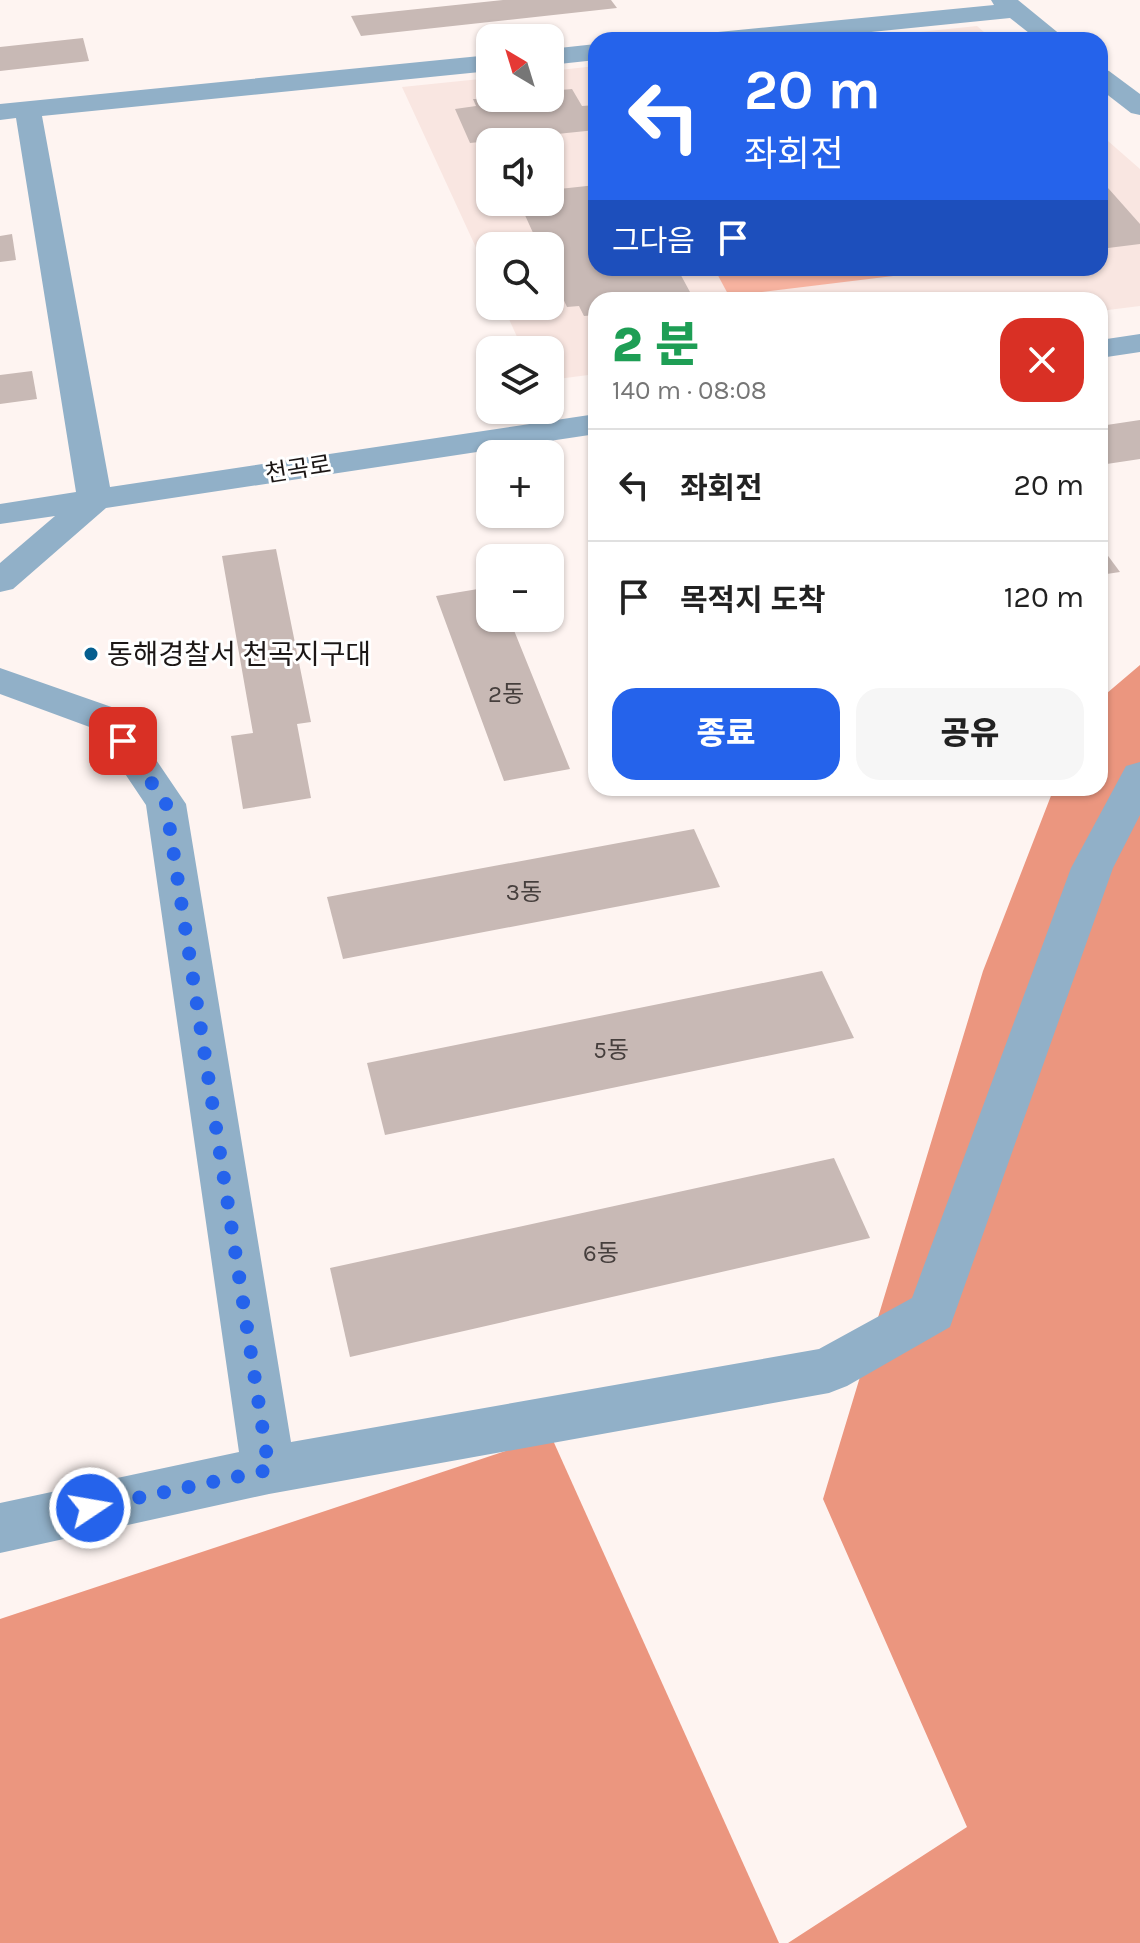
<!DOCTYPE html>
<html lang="ko">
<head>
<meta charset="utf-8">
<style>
  body { margin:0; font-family:Karla,"Noto Sans KR",sans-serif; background:#f6f6f6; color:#222; height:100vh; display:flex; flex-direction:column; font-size:30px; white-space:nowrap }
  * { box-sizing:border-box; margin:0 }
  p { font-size:26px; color:#767676 }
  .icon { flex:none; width:44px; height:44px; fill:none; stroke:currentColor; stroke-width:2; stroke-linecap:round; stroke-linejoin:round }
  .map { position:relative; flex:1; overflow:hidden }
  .drawer { position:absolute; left:588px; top:292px; width:520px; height:504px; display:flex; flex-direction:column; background:#fff; border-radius:24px; box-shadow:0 2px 6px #0004 }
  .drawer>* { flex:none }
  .banner { position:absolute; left:588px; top:32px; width:520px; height:244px; border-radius:24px; box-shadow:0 2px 6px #0004; background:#2563eb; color:#fff; overflow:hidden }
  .needle { width:52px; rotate:322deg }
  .buttons { position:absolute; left:476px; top:24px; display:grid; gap:16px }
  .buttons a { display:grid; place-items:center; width:88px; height:88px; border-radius:16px; background:#fff; box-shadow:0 2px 6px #0004; font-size:40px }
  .pin { position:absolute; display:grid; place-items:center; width:68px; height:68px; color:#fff; margin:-34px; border-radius:16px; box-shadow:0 4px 12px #0006 }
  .me { position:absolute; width:88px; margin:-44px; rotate:78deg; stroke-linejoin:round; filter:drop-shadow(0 0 6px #0008) }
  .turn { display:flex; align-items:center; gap:28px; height:168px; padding:0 24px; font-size:36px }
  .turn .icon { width:104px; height:104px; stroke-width:2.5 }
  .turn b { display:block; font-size:56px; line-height:68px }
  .then { display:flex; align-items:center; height:76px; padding:0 24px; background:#0003; gap:16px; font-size:30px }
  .round { display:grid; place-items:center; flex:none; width:84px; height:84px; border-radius:24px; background:#f6f6f6 }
  .overview { display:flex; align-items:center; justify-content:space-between; height:136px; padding:0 24px }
  h1 { font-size:48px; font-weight:800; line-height:60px; color:#1e9e55 }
  .button { display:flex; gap:16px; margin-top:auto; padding:16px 24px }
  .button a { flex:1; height:92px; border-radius:24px; background:#2563eb; color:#fff; font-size:32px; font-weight:800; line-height:92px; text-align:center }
  .button a+a { background:#f6f6f6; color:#222 }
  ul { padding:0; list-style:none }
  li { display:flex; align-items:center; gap:24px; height:112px; padding:0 24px; border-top:2px solid #e0e0e0 }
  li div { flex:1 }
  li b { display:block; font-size:30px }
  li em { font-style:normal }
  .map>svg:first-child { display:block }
  .built { fill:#f9e6e1; fill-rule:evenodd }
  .green { fill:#f7b3a0 }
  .forest { fill:#eb967f }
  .building { fill:#c8b9b5 }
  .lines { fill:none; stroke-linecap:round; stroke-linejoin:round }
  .minor { fill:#91b0c8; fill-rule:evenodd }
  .route { stroke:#2563eb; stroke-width:14; stroke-dasharray:0 25.2 }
  .poi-dot { fill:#045e8f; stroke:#fff; stroke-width:3 }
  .labels { text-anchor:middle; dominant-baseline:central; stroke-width:6; stroke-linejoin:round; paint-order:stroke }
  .far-street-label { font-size:24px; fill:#1b1615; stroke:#fff }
  .number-label { font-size:24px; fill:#463f3d }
  .poi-label { font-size:28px; fill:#1b1615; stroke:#fff; text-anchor:start }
</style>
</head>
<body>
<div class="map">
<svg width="1140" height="1943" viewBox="0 0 1140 1943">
  <rect width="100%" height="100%" fill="#fef4f1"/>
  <!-- built -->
  <g class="built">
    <path d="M977 26 993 40H843Z"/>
    <path d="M596 66V268H1100V134L1140 169V306L1100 311V300H596V374L550 380V350H523L503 306H550V246H490V278L402 87 490 78V98H550V71ZM490 142H550V202H490Z"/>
  </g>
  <!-- green -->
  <path class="green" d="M714 268H959L729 296Z"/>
  <!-- forest -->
  <g class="forest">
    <path d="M1140 665V1943H788L967 1827 823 1499 983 971 1054 788H1100V699Z"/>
    <path d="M551 1436 779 1943H0V1619Z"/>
  </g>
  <!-- building -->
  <g class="building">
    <path d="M503 0H611L617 8 361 36 351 16Z"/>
    <path d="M83 38 89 61 0 71V47Z"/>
    <path d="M572 89 582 106 596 105V130L470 143 455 109 476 106 473 99 550 98V91Z"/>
    <path d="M1100 179 1140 224V244L1100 249Z"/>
    <path d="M596 185V268H677L690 292 671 295 673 300H596V315L584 316 579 306 567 307 550 271V246H539L519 202H550V190Z"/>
    <path d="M12 234 16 260 0 262V236Z"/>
    <path d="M32 371 37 399 0 404V375Z"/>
    <path d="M1140 420V459L1100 465V426Z"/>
    <path d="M1100 545 1120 572 1100 575Z"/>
    <path d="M276 549 311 722 297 724 311 798 243 809 231 736 253 733 222 556Z"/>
    <path d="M490 587V618H509L570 769 504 781 436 596Z"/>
    <path d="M694 829 720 887 343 959 327 897Z"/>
    <path d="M822 971 854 1038 385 1135 367 1063Z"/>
    <path d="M834 1158 870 1238 350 1357 330 1268Z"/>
  </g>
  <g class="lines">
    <!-- minor -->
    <g class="minor">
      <path d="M991 0H1018L1067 40H1038L1010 18 792 40H705L709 35 718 32 994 5Z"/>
      <path d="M596 44V60L550 65V49Z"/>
      <path d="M490 55V71L42 116 110 487 596 414V434L106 508 13 589 0 592V563L55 516 0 524V504L76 492 16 118 0 120V104Z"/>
      <path d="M1100 68 1109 71 1140 94V115L1131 113 1100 89Z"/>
      <path d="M1140 334V352L1100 358V340Z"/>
      <path d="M0 668 123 711 186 804 291 1442 819 1349 912 1298 1071 868 1126 766 1140 762V815L1113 868 950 1327 847 1386 829 1393 269 1494 0 1553V1503L239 1452 146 805 95 729 0 694Z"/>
    </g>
  </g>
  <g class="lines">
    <!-- route -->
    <path class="route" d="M90 1508 269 1470 166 804 123 741"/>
  </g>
  <!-- markers -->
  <circle class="poi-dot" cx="91" cy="654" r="8"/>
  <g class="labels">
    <!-- far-street labels -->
    <g class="far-street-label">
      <text transform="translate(298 469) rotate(-9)">천곡로</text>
    </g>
    <!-- number labels -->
    <g class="number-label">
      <text x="506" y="694">2동</text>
      <text x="524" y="892">3동</text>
      <text x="611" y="1050">5동</text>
      <text x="601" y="1253">6동</text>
    </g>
    <!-- poi labels -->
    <g class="poi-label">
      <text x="107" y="654">동해경찰서 천곡지구대</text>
    </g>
  </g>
</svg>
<div class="buttons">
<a><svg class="needle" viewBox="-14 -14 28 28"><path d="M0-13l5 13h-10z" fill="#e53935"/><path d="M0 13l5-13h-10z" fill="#767676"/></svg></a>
<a><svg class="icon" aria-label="sound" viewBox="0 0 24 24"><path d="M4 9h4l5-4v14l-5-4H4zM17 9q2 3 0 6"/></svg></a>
<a><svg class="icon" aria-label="search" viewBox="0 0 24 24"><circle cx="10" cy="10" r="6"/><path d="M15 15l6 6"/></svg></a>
<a><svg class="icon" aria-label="layers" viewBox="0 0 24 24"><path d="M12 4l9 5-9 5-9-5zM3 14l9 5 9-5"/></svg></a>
<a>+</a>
<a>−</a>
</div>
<div class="pin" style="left:123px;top:741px;background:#d93025"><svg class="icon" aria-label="arrive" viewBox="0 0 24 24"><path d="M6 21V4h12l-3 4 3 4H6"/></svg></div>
<svg class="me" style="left:90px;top:1508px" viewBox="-20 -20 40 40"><circle r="17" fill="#2563eb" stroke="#fff" stroke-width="3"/><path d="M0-11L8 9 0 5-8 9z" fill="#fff"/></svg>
<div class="banner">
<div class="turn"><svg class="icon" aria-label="left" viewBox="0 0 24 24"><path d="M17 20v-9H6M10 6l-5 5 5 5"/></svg><div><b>20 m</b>좌회전</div></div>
<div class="then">그다음<svg class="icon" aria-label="arrive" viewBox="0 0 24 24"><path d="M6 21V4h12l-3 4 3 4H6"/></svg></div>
</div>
<section class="drawer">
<div class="overview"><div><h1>2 분</h1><p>140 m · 08:08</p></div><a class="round" style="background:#d93025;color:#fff"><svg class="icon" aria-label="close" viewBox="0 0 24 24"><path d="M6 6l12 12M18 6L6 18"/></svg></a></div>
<ul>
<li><svg class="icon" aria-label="left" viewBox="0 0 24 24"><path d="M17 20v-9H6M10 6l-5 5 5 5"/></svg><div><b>좌회전</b></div><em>20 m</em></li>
<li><svg class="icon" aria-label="arrive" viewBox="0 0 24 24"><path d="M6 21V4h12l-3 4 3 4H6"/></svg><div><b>목적지 도착</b></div><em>120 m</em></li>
</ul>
<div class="button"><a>종료</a><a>공유</a></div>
</section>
</div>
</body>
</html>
